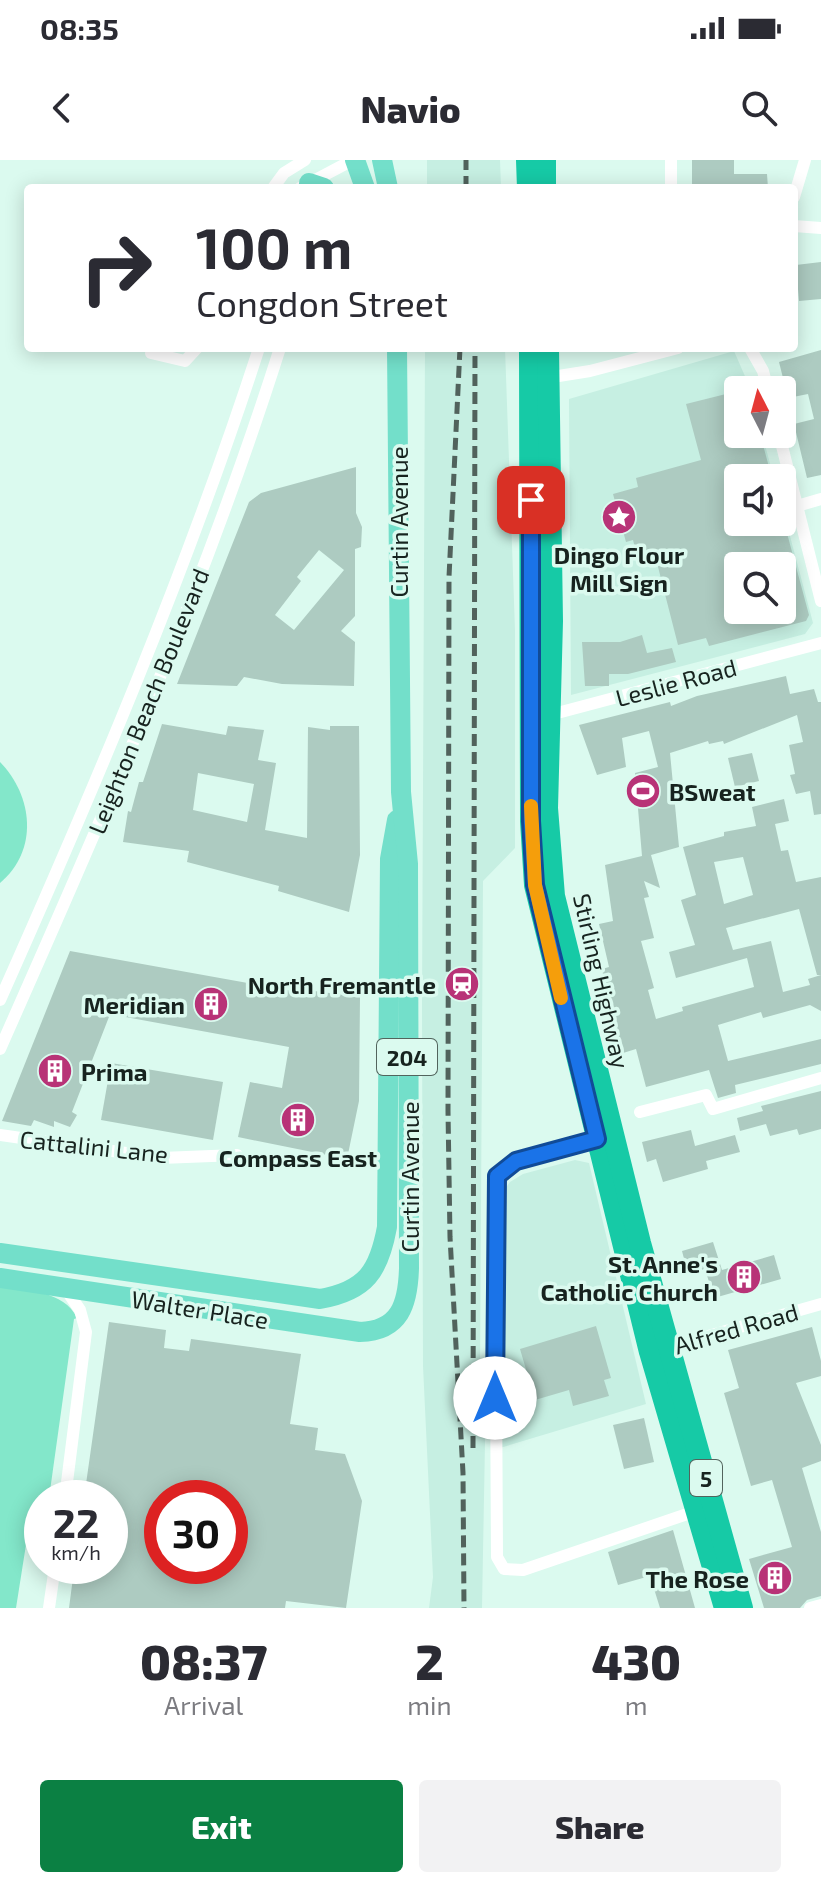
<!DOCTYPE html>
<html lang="en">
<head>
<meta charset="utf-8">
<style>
  body { margin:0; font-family:"Exo 2",sans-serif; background:#f2f2f3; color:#2b2b33; height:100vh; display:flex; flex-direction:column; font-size:30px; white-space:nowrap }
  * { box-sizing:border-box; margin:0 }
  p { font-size:26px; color:#7c7c81 }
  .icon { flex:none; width:44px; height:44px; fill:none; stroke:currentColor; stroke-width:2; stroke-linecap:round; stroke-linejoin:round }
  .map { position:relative; height:1448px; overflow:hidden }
  .panel { display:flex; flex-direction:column; background:#fff; flex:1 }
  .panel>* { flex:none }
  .banner { position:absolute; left:24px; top:24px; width:774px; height:168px; border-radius:8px; box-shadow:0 4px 20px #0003; background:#fff; color:#2b2b33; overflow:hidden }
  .needle { width:52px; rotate:354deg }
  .controls { position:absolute; left:724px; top:216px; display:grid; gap:16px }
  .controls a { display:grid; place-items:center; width:72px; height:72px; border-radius:8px; background:#fff; box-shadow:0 4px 20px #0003; font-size:40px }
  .speed { position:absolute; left:24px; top:1320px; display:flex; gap:16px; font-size:40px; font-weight:700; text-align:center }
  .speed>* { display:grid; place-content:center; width:104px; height:104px; border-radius:50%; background:#fff; box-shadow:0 4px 20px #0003; line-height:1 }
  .speed small { font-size:20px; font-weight:400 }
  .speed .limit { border:12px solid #d22; background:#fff; color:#111 }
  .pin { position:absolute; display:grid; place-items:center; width:68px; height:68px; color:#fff; margin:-34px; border-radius:16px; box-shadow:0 4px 12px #0006 }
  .me { position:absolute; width:88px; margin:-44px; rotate:0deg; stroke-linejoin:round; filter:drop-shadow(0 0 6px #0008) }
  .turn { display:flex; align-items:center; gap:28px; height:168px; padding:0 40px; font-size:36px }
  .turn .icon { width:104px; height:104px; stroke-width:2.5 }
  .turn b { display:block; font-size:56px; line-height:68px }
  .eta { display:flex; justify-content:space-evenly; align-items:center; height:136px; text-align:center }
  .eta b { font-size:48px; font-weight:800; line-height:56px }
  .action { display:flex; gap:16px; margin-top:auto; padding:16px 40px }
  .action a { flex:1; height:92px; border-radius:8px; background:#0b8043; color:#fff; font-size:32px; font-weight:800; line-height:92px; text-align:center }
  .action a+a { background:#f2f2f3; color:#2b2b33 }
  .status { display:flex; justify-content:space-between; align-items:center; height:56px; padding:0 40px; background:#fff; direction:ltr }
  .status svg { height:22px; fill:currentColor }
  header { display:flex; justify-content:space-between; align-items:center; height:104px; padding:0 40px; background:#fff; font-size:36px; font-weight:800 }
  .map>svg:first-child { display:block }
  .built { fill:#c6efe2; fill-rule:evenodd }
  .green { fill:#83e7ca }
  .building { fill:#adcbc1; fill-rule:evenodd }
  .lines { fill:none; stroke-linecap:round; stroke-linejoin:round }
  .street { stroke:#fff; stroke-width:12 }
  .primary { stroke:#73dfca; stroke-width:20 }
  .highway { stroke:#16caa6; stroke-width:22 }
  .rail { stroke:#51625c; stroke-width:5; stroke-dasharray:12 6; stroke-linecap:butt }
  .route-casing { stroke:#114b97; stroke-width:20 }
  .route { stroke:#1a73e8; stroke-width:14 }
  .slow { stroke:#f59e0b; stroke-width:14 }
  .labels { text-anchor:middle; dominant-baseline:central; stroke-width:7; stroke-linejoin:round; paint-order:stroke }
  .shield { fill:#dbfaef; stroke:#52645d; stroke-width:2 }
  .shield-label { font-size:22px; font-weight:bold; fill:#17231f }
  .street-label { font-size:24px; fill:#17231f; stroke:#dbfaef }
  .poi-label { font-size:24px; font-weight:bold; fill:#17231f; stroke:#dbfaef; text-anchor:end }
</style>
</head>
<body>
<div class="status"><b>08:35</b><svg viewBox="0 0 49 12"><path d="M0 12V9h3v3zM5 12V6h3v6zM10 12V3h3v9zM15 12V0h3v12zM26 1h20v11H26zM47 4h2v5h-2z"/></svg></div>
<header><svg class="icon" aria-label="back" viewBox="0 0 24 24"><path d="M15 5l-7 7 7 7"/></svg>Navio<svg class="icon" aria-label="search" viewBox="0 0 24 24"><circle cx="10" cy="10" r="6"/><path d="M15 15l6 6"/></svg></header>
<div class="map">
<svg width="821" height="1448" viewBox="0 0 821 1448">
  <rect width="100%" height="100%" fill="#dbfaef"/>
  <!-- built -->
  <g class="built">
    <path d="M427 0H500L501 28H427Z"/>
    <path d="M425 188H505L515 470V688L483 721 480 1216 486 1228 482 1448H429L433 1417 423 1206 422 846Z"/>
    <path d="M734 191 751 230H738V274H762L774 318H738V362H782V346L813 463 805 474 571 535 569 239ZM738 406H782V450H738Z"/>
    <path d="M575 1000 589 1003 646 1244 500 1288 502 1033 510 1022 523 1014Z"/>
  </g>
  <!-- green -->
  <g class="green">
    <path d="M0 602C33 636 39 690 0 723Z"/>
    <path d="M0 1126C26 1131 64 1130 77 1158L74 1159 49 1338H42V1354L31 1353 16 1448H0Z"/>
  </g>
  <!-- building -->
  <g class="building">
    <path d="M692 0H734V14H767L768 28H692Z"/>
    <path d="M821 102V139L799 141 796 105Z"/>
    <path d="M821 190V315L807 318 794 264 814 259 808 234 788 238 779 202Z"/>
    <path d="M738 231V274H760L772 318H738V362H784L809 455 806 461 709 486 706 478 678 485 657 403 640 407 633 380 626 382 613 334 638 327 636 318 701 300 686 244ZM738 406H782V450H738Z"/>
    <path d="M356 307V353L362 367 361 387 355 389V456L341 471 355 482 354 526 282 524 244 517 237 526 177 524 249 342 261 333ZM319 390 344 410 294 470 275 455 301 421 297 417Z"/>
    <path d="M642 475 647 493 672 488 676 502 628 514H609V526H585L582 482H620Z"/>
    <path d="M786 516 790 534 814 529 818 542H821V654L814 655 810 631 796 634 790 615 795 614 789 585 803 582 797 555 724 584 723 581 709 584 708 581 670 593 679 687 651 695 660 728 644 721 649 737 644 738 654 778 641 781 654 828 648 830 656 859 683 851 682 847 754 827 747 798 676 818 669 792 695 785 681 740 696 735 683 687 724 676V672L756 666 752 647 784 639 789 661 775 664 781 691 788 690 796 722 821 717V815H817L799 749 726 768 733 790 771 781 783 832 810 825 808 819 821 815V851L810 845 763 858 761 852 718 865 728 901 821 879V904L735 925 736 933 718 938 709 910 646 927 636 889 623 893 611 857 602 809 609 807 599 764 613 761 605 705 642 696 635 613 658 607 649 571 622 578 626 607 597 615 579 565 670 542 671 546 697 536ZM743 697 753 735 724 744 714 702Z"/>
    <path d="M162 564 226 575 228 566 264 570 258 600 276 603 265 670 307 678 308 567 330 570V566H359L360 695 349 752 278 731 279 726 187 702 189 691 123 682 128 651 131 652 139 622H143ZM198 613 254 624 247 662 193 650Z"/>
    <path d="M752 593 759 621 735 627 728 598Z"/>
    <path d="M70 791 298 832 299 829 360 837 359 941 347 999 238 977 250 922 282 928 289 887 120 856 121 846 114 844 72 952 77 955 70 967 54 961V967L34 960 31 966 2 961Z"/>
    <path d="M111 903 223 922 213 980 101 960Z"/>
    <path d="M821 931V969L799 975 797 969 770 976 766 964 740 971 737 958 763 951 761 946Z"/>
    <path d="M691 970 695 986 735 975 740 992 706 1001 708 1009 663 1022 656 999 647 1002 642 982Z"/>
    <path d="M713 1082 722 1110 774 1095 781 1119 714 1138 705 1109 688 1114 682 1091Z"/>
    <path d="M109 1162 166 1170 164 1188 189 1191 191 1179 301 1194 290 1264 318 1268 315 1290 345 1294 362 1341 346 1448 286 1441 285 1448H69L74 1410 101 1413 102 1406H110V1338H84ZM162 1338H230V1406H162Z"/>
    <path d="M596 1166 611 1218 604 1220 609 1236 573 1246 569 1230 535 1240 520 1189Z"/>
    <path d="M812 1167 821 1201V1216L796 1223 821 1285V1301L802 1308 821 1372V1436L807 1440 800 1448H764L749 1399 792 1387 772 1320 751 1326 724 1233 739 1228 728 1190Z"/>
    <path d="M644 1258 654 1302 624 1309 613 1265Z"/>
    <path d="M673 1370 686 1416 695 1448H660L650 1416 618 1425 608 1392Z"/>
  </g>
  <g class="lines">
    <!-- street -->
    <g class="street">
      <path d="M671 0V28"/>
      <path d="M273 28 284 13 305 0"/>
      <path d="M300 28 353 0"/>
      <path d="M794 37 805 0"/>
      <path d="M794 66 821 68"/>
      <path d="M750 188 763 211 768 230"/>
      <path d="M151 193 185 201 197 188"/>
      <path d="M546 218 590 211 678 188"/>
      <path d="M779 274 821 441"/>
      <path d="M797 346 821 339"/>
      <path d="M546 556 821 483"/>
      <path d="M0 840C95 627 187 410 259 188"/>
      <path d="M0 889C102 659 204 428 280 188"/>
      <path d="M640 952 706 935 713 949 821 918"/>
      <path d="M0 975 161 998 237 995"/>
      <path d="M600 978C572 986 504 993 495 1023L497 1397 504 1409 523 1410 699 1350"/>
      <path d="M666 1188 821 1144"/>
      <path d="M65 1338 86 1172 80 1150 65 1128"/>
      <path d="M49 1448 55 1406"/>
      <path d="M810 1448 821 1445"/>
    </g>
    <!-- primary -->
    <g class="primary">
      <path d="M355 0 365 28"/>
      <path d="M382 0 388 28"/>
      <path d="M309 23 324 28"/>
      <path d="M0 1093 320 1139C366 1131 379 1111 387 1067L390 699 397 660"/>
      <path d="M0 1118 360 1172C400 1171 408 1144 409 1108L408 704 401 632 397 188"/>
    </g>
    <!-- highway -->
    <g class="highway">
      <path d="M527 0 528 28"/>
      <path d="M545 0V28"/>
      <path d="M530 188 531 661 535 725 650 1192 725 1448"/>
      <path d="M548 188 552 461 547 648 554 736 640 1083 742 1448"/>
    </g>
    <!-- rail -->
    <g class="rail">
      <path d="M466 28V0"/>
      <path d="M460 188 449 417 448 951 450 1077 463 1313 464 1448"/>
      <path d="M473 1288 475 188"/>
    </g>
  </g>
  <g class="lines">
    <!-- route casing -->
    <g class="route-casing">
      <path id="route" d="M495 1238 497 1016 516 1001 597 979 535 725 531 661V340"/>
    </g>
    <!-- route -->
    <use href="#route" class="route"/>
    <!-- slow -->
    <path class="slow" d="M531 646 535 725 561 838"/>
  </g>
  <!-- icons -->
  <defs>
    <g id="sight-disc" transform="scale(1.8)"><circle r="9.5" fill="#b83377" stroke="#dbfaef"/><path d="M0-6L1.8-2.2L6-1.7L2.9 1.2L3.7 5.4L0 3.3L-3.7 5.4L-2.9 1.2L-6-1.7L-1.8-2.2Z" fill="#fff"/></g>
    <g id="stadium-disc" transform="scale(1.8)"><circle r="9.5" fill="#b83377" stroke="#dbfaef"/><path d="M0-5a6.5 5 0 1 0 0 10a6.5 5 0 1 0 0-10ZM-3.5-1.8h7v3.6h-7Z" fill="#fff"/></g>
    <g id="station-disc" transform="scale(1.8)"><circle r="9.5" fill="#b83377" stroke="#dbfaef"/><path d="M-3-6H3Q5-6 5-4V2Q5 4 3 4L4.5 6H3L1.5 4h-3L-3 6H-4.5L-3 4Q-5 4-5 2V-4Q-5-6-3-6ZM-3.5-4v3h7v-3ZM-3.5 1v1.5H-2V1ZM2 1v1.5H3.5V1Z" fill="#fff"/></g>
    <g id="building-disc" transform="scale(1.8)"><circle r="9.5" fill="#b83377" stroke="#dbfaef"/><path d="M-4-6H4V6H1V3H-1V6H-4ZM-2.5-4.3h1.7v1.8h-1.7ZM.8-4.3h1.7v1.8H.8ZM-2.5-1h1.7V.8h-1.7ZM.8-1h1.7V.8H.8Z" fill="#fff"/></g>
  </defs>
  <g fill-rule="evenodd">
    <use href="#sight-disc" x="619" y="357"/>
    <use href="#stadium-disc" x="643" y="631"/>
    <use href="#station-disc" x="462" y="824"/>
    <use href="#building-disc" x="211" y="844"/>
    <use href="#building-disc" x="55" y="911"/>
    <use href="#building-disc" x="298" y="960"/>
    <use href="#building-disc" x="744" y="1117"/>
    <use href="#building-disc" x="775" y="1418"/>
  </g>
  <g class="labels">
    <!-- shield labels -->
    <g class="shield">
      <rect x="377" y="879" width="60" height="36" rx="6"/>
      <rect x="690" y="1300" width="32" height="36" rx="6"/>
    </g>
    <g class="shield-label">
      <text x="407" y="897">204</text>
      <text x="706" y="1318">5</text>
    </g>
    <!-- street labels -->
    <g class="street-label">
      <text transform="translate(398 362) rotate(-90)">Curtin Avenue</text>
      <text transform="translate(676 522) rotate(-15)">Leslie Road</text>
      <text transform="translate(148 541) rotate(-68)">Leighton Beach Boulevard</text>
      <text transform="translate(602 821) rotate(77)">Stirling Highway</text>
      <text transform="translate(94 986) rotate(6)">Cattalini Lane</text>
      <text transform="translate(409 1017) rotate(-90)">Curtin Avenue</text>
      <text transform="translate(200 1149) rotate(9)">Walter Place</text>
      <text transform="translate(736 1168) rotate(-16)">Alfred Road</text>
    </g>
    <!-- poi labels -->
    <g class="poi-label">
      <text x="619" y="394" text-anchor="middle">Dingo Flour<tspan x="619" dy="28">Mill Sign</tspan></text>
      <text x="669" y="631" text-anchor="start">BSweat</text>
      <text x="436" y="824">North Fremantle</text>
      <text x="185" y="844">Meridian</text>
      <text x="81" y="911" text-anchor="start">Prima</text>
      <text x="298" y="997" text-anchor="middle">Compass East</text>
      <text x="718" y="1103">St. Anne's<tspan x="718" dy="28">Catholic Church</tspan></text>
      <text x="749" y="1418">The Rose</text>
    </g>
  </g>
</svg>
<div class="controls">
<a><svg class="needle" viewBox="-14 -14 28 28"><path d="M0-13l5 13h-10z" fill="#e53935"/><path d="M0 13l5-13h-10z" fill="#7c7c81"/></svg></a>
<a><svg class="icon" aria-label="sound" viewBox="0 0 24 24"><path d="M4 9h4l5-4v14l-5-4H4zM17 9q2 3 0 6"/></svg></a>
<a><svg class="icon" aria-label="search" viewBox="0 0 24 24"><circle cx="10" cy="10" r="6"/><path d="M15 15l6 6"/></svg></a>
</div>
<div class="speed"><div>22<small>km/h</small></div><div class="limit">30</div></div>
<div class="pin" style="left:531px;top:340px;background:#d93025"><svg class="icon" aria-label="arrive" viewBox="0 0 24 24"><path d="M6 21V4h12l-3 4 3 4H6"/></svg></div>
<svg class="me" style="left:495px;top:1238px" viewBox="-20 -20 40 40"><circle r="19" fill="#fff"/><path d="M0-13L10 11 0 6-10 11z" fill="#1a73e8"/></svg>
<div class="banner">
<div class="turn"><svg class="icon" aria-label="right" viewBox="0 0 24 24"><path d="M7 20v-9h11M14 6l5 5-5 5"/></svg><div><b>100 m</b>Congdon Street</div></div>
</div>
</div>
<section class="panel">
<div class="eta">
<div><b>08:37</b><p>Arrival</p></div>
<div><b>2</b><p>min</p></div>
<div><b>430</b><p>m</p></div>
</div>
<div class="action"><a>Exit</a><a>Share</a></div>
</section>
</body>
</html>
